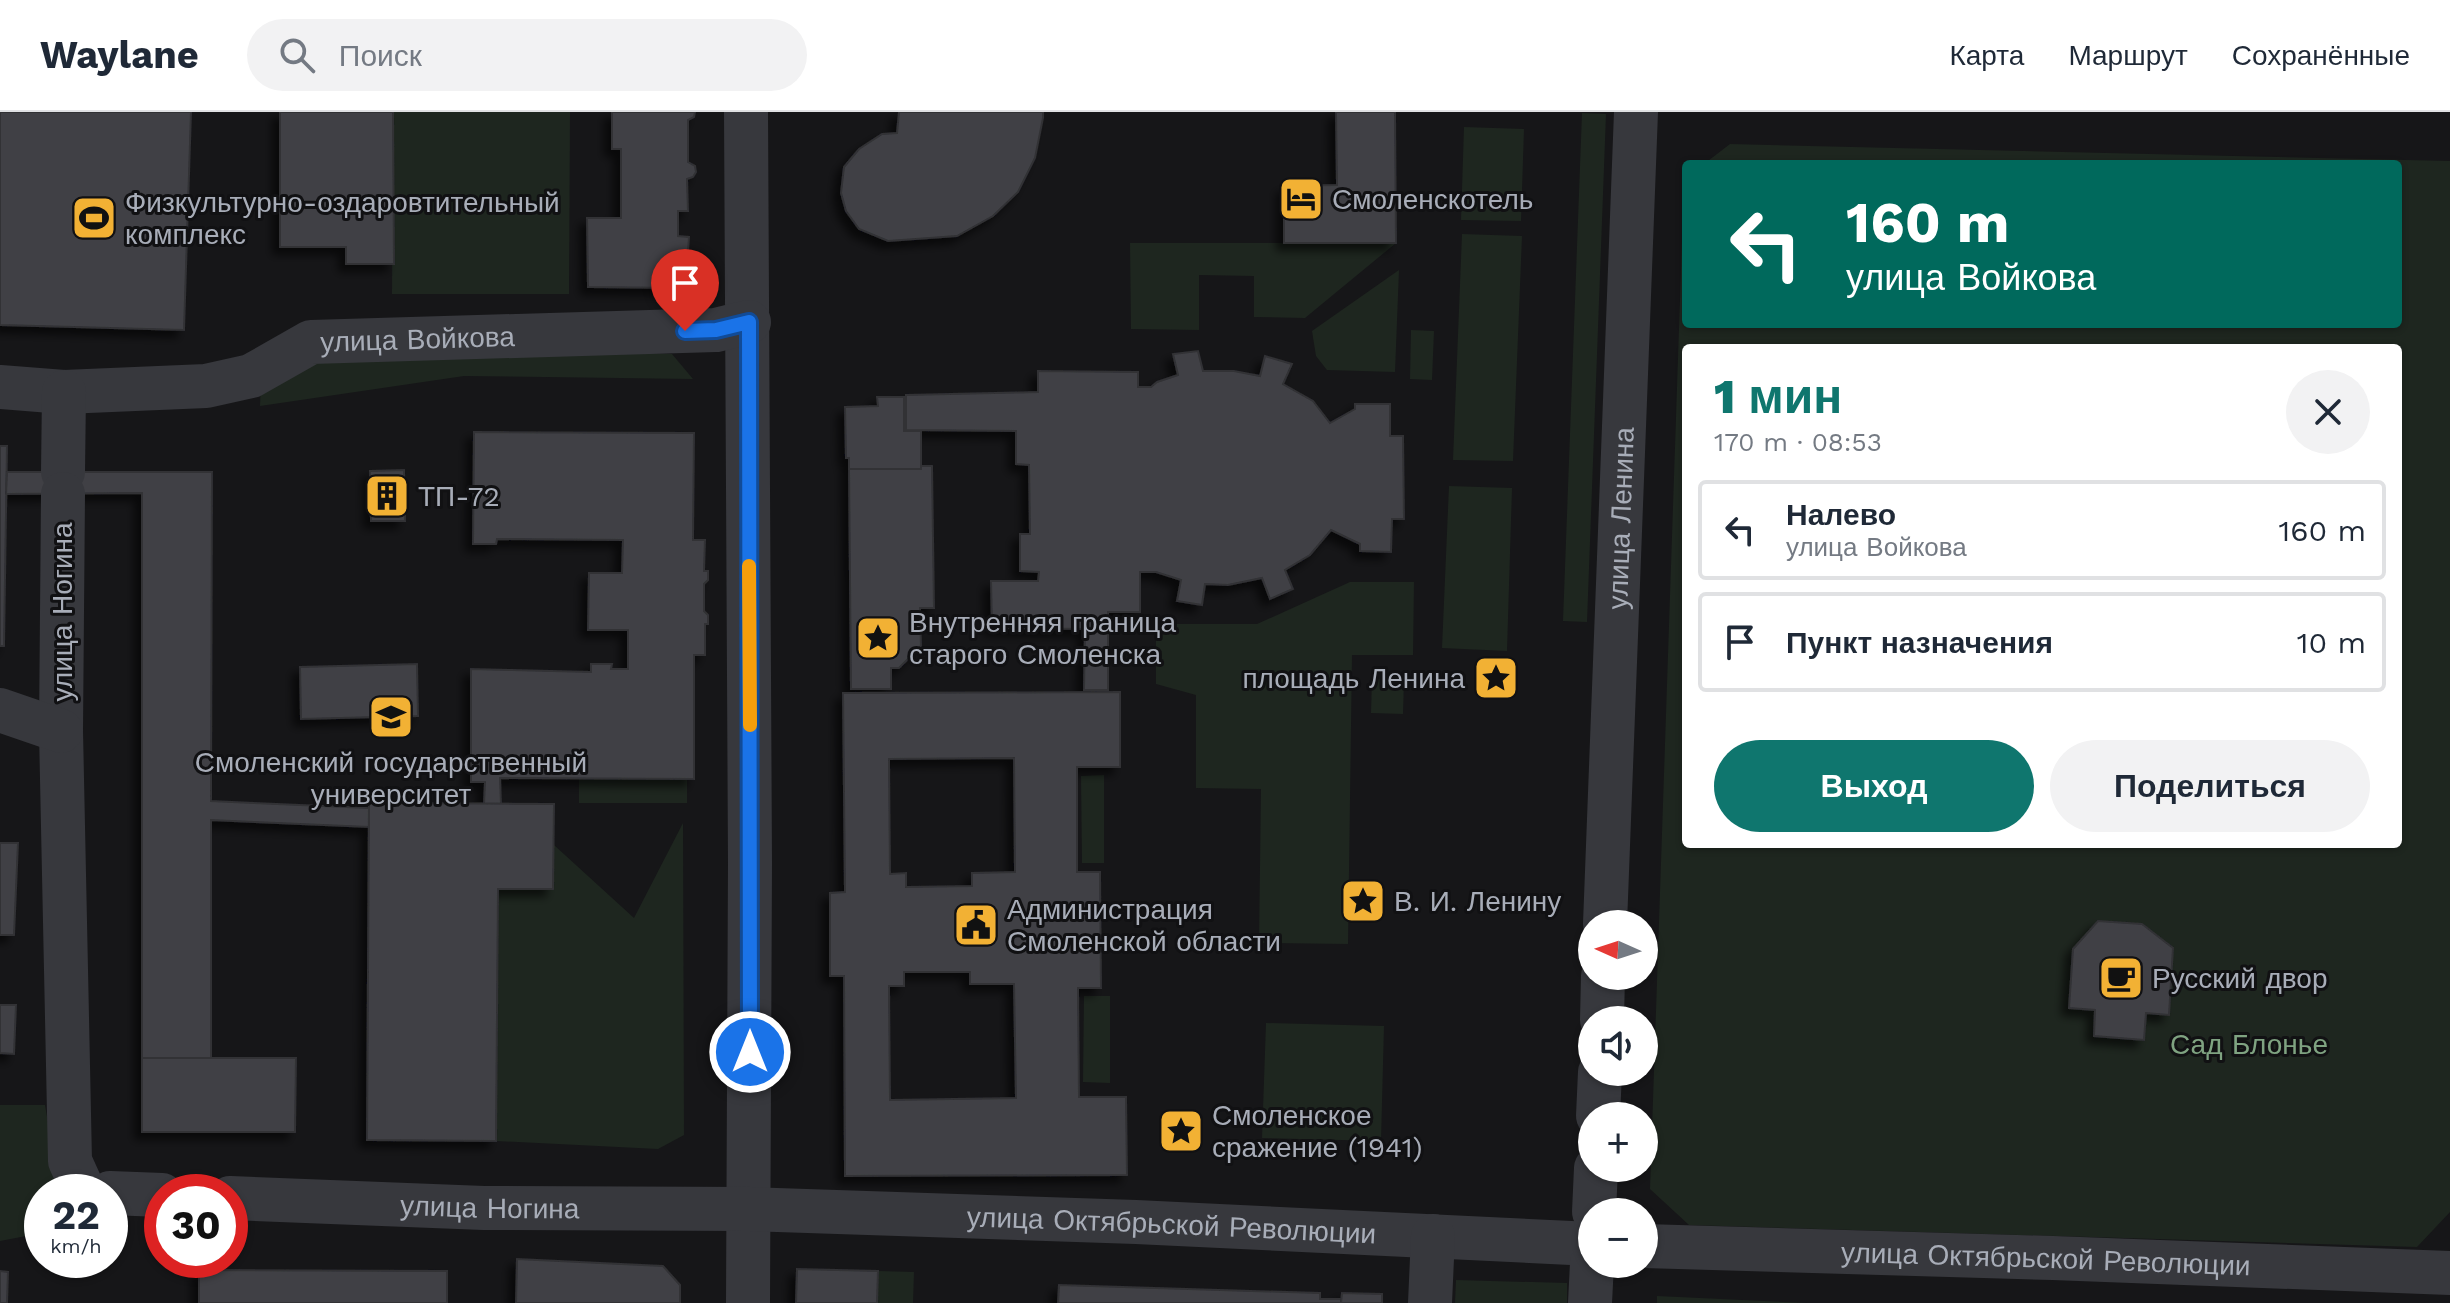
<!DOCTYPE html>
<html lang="ru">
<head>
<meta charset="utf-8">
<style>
  body { margin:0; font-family:"Work Sans",sans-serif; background:#f2f2f3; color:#1f2937; height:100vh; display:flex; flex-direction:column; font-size:30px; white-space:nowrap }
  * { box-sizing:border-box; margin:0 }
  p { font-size:26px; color:#747a83 }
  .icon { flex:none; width:44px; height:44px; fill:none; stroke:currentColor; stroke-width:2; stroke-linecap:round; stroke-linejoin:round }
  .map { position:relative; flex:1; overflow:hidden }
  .sheet { position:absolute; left:1682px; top:232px; width:720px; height:504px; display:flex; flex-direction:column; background:#fff; border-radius:8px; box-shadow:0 2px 6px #0004 }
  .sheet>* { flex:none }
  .banner { position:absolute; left:1682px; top:48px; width:720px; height:168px; border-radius:8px; box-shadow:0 2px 6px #0004; background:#00695c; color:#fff; overflow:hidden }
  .needle { width:52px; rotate:273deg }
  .tools { position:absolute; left:1578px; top:798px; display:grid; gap:16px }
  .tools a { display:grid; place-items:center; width:80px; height:80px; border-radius:50%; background:#fff; box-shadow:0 2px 6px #0004; font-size:40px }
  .speed { position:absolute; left:24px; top:1062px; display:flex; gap:16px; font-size:40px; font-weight:700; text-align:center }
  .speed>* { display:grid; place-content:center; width:104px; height:104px; border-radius:50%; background:#fff; box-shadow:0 2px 6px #0004; line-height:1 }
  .speed small { font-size:20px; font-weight:400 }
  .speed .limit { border:12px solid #d22; background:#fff; color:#111 }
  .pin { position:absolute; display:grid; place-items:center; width:68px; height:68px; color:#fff; margin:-82px -34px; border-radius:50% 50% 50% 0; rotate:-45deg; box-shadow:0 0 8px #0007 }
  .pin .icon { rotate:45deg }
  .me { position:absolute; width:88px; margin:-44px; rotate:0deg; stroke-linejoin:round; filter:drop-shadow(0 0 6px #0008) }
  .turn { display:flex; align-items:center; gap:28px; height:168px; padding:0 32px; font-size:36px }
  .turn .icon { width:104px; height:104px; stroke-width:2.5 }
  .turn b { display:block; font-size:56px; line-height:68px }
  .round { display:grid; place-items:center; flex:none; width:84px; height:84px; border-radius:42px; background:#f2f2f3 }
  .summary { display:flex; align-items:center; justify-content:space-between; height:136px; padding:0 32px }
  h1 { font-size:48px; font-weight:800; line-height:60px; color:#0f766e }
  .action { display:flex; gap:16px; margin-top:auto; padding:16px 32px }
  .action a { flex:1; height:92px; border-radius:48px; background:#0f766e; color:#fff; font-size:32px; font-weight:800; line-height:92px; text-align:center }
  .action a+a { background:#f2f2f3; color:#1f2937 }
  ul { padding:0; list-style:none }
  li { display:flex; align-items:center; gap:24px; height:100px; margin:0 16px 12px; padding:0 16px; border:4px solid #e0e1e3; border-radius:8px }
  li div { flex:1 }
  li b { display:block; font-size:30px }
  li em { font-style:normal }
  header { display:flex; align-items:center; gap:48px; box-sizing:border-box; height:112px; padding:0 40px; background:#fff; border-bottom:2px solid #e0e1e3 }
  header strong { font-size:38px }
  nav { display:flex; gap:44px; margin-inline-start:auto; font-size:28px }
  .search { width:560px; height:72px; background:#f2f2f3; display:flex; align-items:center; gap:20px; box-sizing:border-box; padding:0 28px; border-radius:44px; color:#747a83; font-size:30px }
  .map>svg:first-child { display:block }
  .green { fill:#1e261f; fill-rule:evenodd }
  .building { fill:#404145; stroke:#303034; stroke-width:2; fill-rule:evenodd; filter:url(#shadow) }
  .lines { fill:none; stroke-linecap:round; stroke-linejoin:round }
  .minor { stroke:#37383d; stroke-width:44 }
  .route-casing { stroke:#114b97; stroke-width:20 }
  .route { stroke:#1a73e8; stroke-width:14 }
  .slow { stroke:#f59e0b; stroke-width:14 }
  .labels { text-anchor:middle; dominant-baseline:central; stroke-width:6; stroke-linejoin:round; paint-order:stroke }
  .poi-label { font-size:28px; fill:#a8adb8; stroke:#111113; text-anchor:start }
  .street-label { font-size:28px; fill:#a8adb8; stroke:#111113 }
  .park-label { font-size:28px; fill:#7fa381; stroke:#111113 }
</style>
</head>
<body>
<header>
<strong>Waylane</strong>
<div class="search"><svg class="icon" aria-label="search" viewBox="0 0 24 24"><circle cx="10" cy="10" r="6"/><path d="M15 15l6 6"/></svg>Поиск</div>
<nav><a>Карта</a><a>Маршрут</a><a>Сохранённые</a></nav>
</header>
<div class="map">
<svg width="2450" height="1191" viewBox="0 0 2450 1191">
  <defs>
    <filter id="shadow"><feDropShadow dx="-7" dy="7" stdDeviation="4" flood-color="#0009"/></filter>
  </defs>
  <rect width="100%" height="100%" fill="#161618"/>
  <!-- green -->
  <g class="green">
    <path d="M393 0H570L569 182H392Z"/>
    <path d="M1582 1 1606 2 1587 510 1563 509Z"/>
    <path d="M1464 15 1524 17 1521 109 1461 108Z"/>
    <path d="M1730 32 2450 49V1100L2417 1135 1689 1113 1650 1077 1684 68 1686 66V212H2398V52H1704ZM1686 236H2398V732H1686Z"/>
    <path d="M1462 122 1522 124 1513 349 1453 348Z"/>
    <path d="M1130 131H1396L1305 206 1254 205V164L1199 163V218L1131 217Z"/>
    <path d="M1399 158 1395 260 1327 258 1316 244 1312 219Z"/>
    <path d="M1411 218 1434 219 1432 268 1410 267Z"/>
    <path d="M504 236 672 242 693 267 464 264 260 294 261 268 325 242Z"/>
    <path d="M1449 374 1512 376 1507 539 1442 536Z"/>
    <path d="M1350 470H1414L1413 543H1352L1348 832 1259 831 1261 677 1196 676V583L1156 572V512H1257Z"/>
    <path d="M1372 567 1404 568 1403 602 1371 601Z"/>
    <path d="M1104 663V751H1082L1081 664Z"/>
    <path d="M579 666 687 667V691H579Z"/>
    <path d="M683 711 684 1023 658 1037 496 1029 498 777H553L554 733 634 806Z"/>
    <path d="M1084 884H1110V971L1083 970Z"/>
    <path d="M1266 911 1384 914 1381 1029 1262 1026Z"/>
    <path d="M0 993H45L60 1080H42V1121L0 1129Z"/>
    <path d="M878 1159 914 1160 913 1191H877Z"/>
    <path d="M1456 1168 1567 1171V1191H1455Z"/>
    <path d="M1657 1184 1807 1191H1657Z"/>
  </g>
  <!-- building -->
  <g class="building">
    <path d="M0 0H191L184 218 0 213Z"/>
    <path d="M280 0H393L394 152H346V135H280Z"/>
    <path d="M612 0H695L694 5 688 8V50L695 54 696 60 693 65 687 67 688 99H678V124L689 125 687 155 677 156V176L588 175 587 106H621V37H612Z"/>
    <path d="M899 0H1043V6L1035 46 1018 80 993 104 957 124 888 129 859 117 846 99 841 81 844 55 859 37 882 22 897 21Z"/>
    <path d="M1336 0H1395L1396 131H1284V74L1337 73Z"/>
    <path d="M1198 239 1203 259H1234L1260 264 1265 244 1292 252 1283 272 1313 289 1330 311 1355 297V292H1390V324H1403L1404 407H1392L1391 440 1360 439V432L1331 418 1310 443 1285 458 1293 477 1270 487 1262 466 1228 473 1205 472 1202 493 1177 489 1181 468 1156 460H1140V500H1108V578H1084L1085 517 992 516 991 469H1038L1039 460 1020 459V422H1030L1029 353 1016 352V319L906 318V283L1038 280V259L1138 260V275H1151L1157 270 1178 263 1173 242Z"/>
    <path d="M877 285H904V319H921V357H849V346H846L845 295 878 294Z"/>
    <path d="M474 320 694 321 693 428H705L704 459H708V468L704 472V499L708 503V512H705V543H694V667L500 666 501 692H484L485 670H471V557L591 560V552H612L611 557H628V518H588L589 461H622L623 428 497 427 496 432H473Z"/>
    <path d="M0 334H7L4 534H0Z"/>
    <path d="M921 354H932L934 496H920L921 534 899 556H891V577H851L849 357H921Z"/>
    <path d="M404 358 405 409H371L370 359Z"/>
    <path d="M7 360H212L211 689 369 696V715L211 708V946H142V381L6 382Z"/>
    <path d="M417 552 418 604 301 607 300 555Z"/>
    <path d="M1120 580V655H1077V760H1100L1101 876H1078L1079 985H1126L1127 1063 845 1064 844 864H830V781L845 780 843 581ZM1014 646 1015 760 972 761V774L906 775V761L890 762 889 647ZM904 860H970V872H1014L1016 986 890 988 889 874H904Z"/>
    <path d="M369 691 554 692 553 777H498L496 1029 367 1028Z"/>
    <path d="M0 731H18L14 823H0Z"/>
    <path d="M2098 809 2142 812 2173 836 2169 903 2146 901 2144 928 2094 924 2095 898 2069 896 2073 837Z"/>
    <path d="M0 893H16L14 942 0 941Z"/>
    <path d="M142 946H296L295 1020H142Z"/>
    <path d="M517 1147 663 1154 680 1173V1191H516Z"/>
    <path d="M797 1157 878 1159 877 1191H796Z"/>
    <path d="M199 1158 447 1159V1191H199Z"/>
    <path d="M0 1159 8 1160 7 1191H0Z"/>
    <path d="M1059 1173 1320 1181V1187H1341V1191H1058Z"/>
    <path d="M1342 1181 1382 1182V1191H1341Z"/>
  </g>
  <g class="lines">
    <!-- minor -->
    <g class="minor">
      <path d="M746 0 750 751 748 1191"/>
      <path id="s1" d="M0 275 64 280 206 274 251 264 311 230 716 218 749 210"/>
      <path d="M63 360 64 280"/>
      <path d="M63 382 61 619 70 1049 84 1080"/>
      <path d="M0 598 61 619"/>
      <path id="s2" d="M1605 812 1636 0"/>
      <path d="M1602 908 1603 864"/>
      <path d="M1598 1004 1600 960"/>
      <path d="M110 1081 162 1083"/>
      <path id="s3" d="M230 1086 484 1096 750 1097 1136 1110 1592 1132"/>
      <path d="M1594 1100 1596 1056"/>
      <path id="s4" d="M1644 1134 2053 1146 2450 1161"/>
      <path d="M1430 1191 1433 1124"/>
      <path d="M1590 1191 1592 1151"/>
    </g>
  </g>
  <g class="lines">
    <!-- route casing -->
    <g class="route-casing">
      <path id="route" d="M685 219 716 218 749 210 750 940"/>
    </g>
    <!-- route -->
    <use href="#route" class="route"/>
    <!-- slow -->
    <path class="slow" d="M749 454 750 613"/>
  </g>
  <!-- icons -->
  <defs>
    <g id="hotel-square" transform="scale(2.3)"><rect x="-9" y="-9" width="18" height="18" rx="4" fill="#f2b134" stroke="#111113"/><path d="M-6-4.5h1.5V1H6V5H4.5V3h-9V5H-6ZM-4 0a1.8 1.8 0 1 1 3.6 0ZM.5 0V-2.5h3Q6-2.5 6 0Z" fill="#111"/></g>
    <g id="stadium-square" transform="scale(2.3)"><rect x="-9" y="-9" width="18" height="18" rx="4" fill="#f2b134" stroke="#111113"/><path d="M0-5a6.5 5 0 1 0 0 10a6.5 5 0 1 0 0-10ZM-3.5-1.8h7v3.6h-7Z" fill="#111"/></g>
    <g id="building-square" transform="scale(2.3)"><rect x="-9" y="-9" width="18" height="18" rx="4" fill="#f2b134" stroke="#111113"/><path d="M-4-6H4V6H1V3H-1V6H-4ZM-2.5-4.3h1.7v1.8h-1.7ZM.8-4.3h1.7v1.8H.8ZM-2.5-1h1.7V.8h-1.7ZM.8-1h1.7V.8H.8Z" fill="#111"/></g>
    <g id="sight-square" transform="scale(2.3)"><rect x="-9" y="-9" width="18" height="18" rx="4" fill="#f2b134" stroke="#111113"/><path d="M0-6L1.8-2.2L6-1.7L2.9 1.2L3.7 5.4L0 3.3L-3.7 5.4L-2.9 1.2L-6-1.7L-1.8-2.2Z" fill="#111"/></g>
    <g id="university-square" transform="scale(2.3)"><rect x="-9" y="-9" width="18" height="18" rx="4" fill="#f2b134" stroke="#111113"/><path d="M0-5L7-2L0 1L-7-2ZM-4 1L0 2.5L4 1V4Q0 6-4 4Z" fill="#111"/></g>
    <g id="civic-square" transform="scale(2.3)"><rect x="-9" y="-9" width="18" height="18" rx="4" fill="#f2b134" stroke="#111113"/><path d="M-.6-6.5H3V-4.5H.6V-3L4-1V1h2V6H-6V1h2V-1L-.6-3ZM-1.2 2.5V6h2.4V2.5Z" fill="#111"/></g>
    <g id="cafe-square" transform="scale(2.3)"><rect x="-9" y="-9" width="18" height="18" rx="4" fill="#f2b134" stroke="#111113"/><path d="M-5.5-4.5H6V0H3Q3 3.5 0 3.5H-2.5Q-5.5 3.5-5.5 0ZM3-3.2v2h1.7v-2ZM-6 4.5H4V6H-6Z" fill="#111"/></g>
  </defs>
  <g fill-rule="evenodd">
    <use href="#hotel-square" x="1301" y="87"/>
    <use href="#stadium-square" x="94" y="106"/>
    <use href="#building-square" x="387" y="384"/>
    <use href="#sight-square" x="878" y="526"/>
    <use href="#sight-square" x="1496" y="566"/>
    <use href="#university-square" x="391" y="605"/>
    <use href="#sight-square" x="1363" y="789"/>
    <use href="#civic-square" x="976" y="813"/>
    <use href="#cafe-square" x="2121" y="866"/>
    <use href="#sight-square" x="1181" y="1019"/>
  </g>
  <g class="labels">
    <!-- poi labels -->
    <g class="poi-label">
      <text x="1332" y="87">Смоленскотель</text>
      <text x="125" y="90">Физкультурно-оздаровтительный<tspan x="125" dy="32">комплекс</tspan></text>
      <text x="418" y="384">ТП-72</text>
      <text x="909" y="510">Внутренняя граница<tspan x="909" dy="32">старого Смоленска</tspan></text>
      <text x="1465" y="566" text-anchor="end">площадь Ленина</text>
      <text x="391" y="650" text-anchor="middle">Смоленский государственный<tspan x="391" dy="32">университет</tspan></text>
      <text x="1394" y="789">В. И. Ленину</text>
      <text x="1007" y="797">Администрация<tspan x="1007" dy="32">Смоленской области</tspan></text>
      <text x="2152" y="866">Русский двор</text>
      <text x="1212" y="1003">Смоленское<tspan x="1212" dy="32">сражение (1941)</tspan></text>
    </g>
    <!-- street labels -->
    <g class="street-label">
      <text stroke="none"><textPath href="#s1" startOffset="428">улица Войкова</textPath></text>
      <text stroke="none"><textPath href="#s2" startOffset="406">улица Ленина</textPath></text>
      <text transform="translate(62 500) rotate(-90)">улица Ногина</text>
      <text stroke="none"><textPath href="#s3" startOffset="260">улица Ногина</textPath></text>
      <text stroke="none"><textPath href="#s3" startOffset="942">улица Октябрьской Революции</textPath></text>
      <text stroke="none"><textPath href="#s4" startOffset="402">улица Октябрьской Революции</textPath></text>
    </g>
    <!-- park labels -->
    <g class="park-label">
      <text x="2249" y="932">Сад Блонье</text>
    </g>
  </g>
</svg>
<div class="tools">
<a><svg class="needle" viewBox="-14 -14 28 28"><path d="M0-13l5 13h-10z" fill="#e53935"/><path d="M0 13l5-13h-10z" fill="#747a83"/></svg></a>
<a><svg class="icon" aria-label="sound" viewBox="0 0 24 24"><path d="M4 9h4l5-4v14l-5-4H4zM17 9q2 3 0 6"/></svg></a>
<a>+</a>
<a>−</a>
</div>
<div class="speed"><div>22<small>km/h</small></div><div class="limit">30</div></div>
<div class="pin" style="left:685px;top:219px;background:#d93025"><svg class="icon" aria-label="arrive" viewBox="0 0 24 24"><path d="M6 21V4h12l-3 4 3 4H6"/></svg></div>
<svg class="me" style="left:750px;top:940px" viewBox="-20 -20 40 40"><circle r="17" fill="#1a73e8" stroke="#fff" stroke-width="3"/><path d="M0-11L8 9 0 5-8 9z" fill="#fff"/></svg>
<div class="banner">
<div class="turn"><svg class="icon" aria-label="left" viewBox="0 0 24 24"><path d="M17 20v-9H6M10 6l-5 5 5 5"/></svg><div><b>160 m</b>улица Войкова</div></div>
</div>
<section class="sheet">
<div class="summary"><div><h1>1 мин</h1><p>170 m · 08:53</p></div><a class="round"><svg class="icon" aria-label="close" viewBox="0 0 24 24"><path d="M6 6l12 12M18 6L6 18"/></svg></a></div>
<ul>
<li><svg class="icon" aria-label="left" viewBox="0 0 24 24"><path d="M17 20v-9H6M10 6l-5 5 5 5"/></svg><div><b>Налево</b><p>улица Войкова</p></div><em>160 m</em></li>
<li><svg class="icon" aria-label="arrive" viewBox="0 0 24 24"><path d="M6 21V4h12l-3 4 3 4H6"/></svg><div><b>Пункт назначения</b></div><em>10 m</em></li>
</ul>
<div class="action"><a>Выход</a><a>Поделиться</a></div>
</section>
</div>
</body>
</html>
